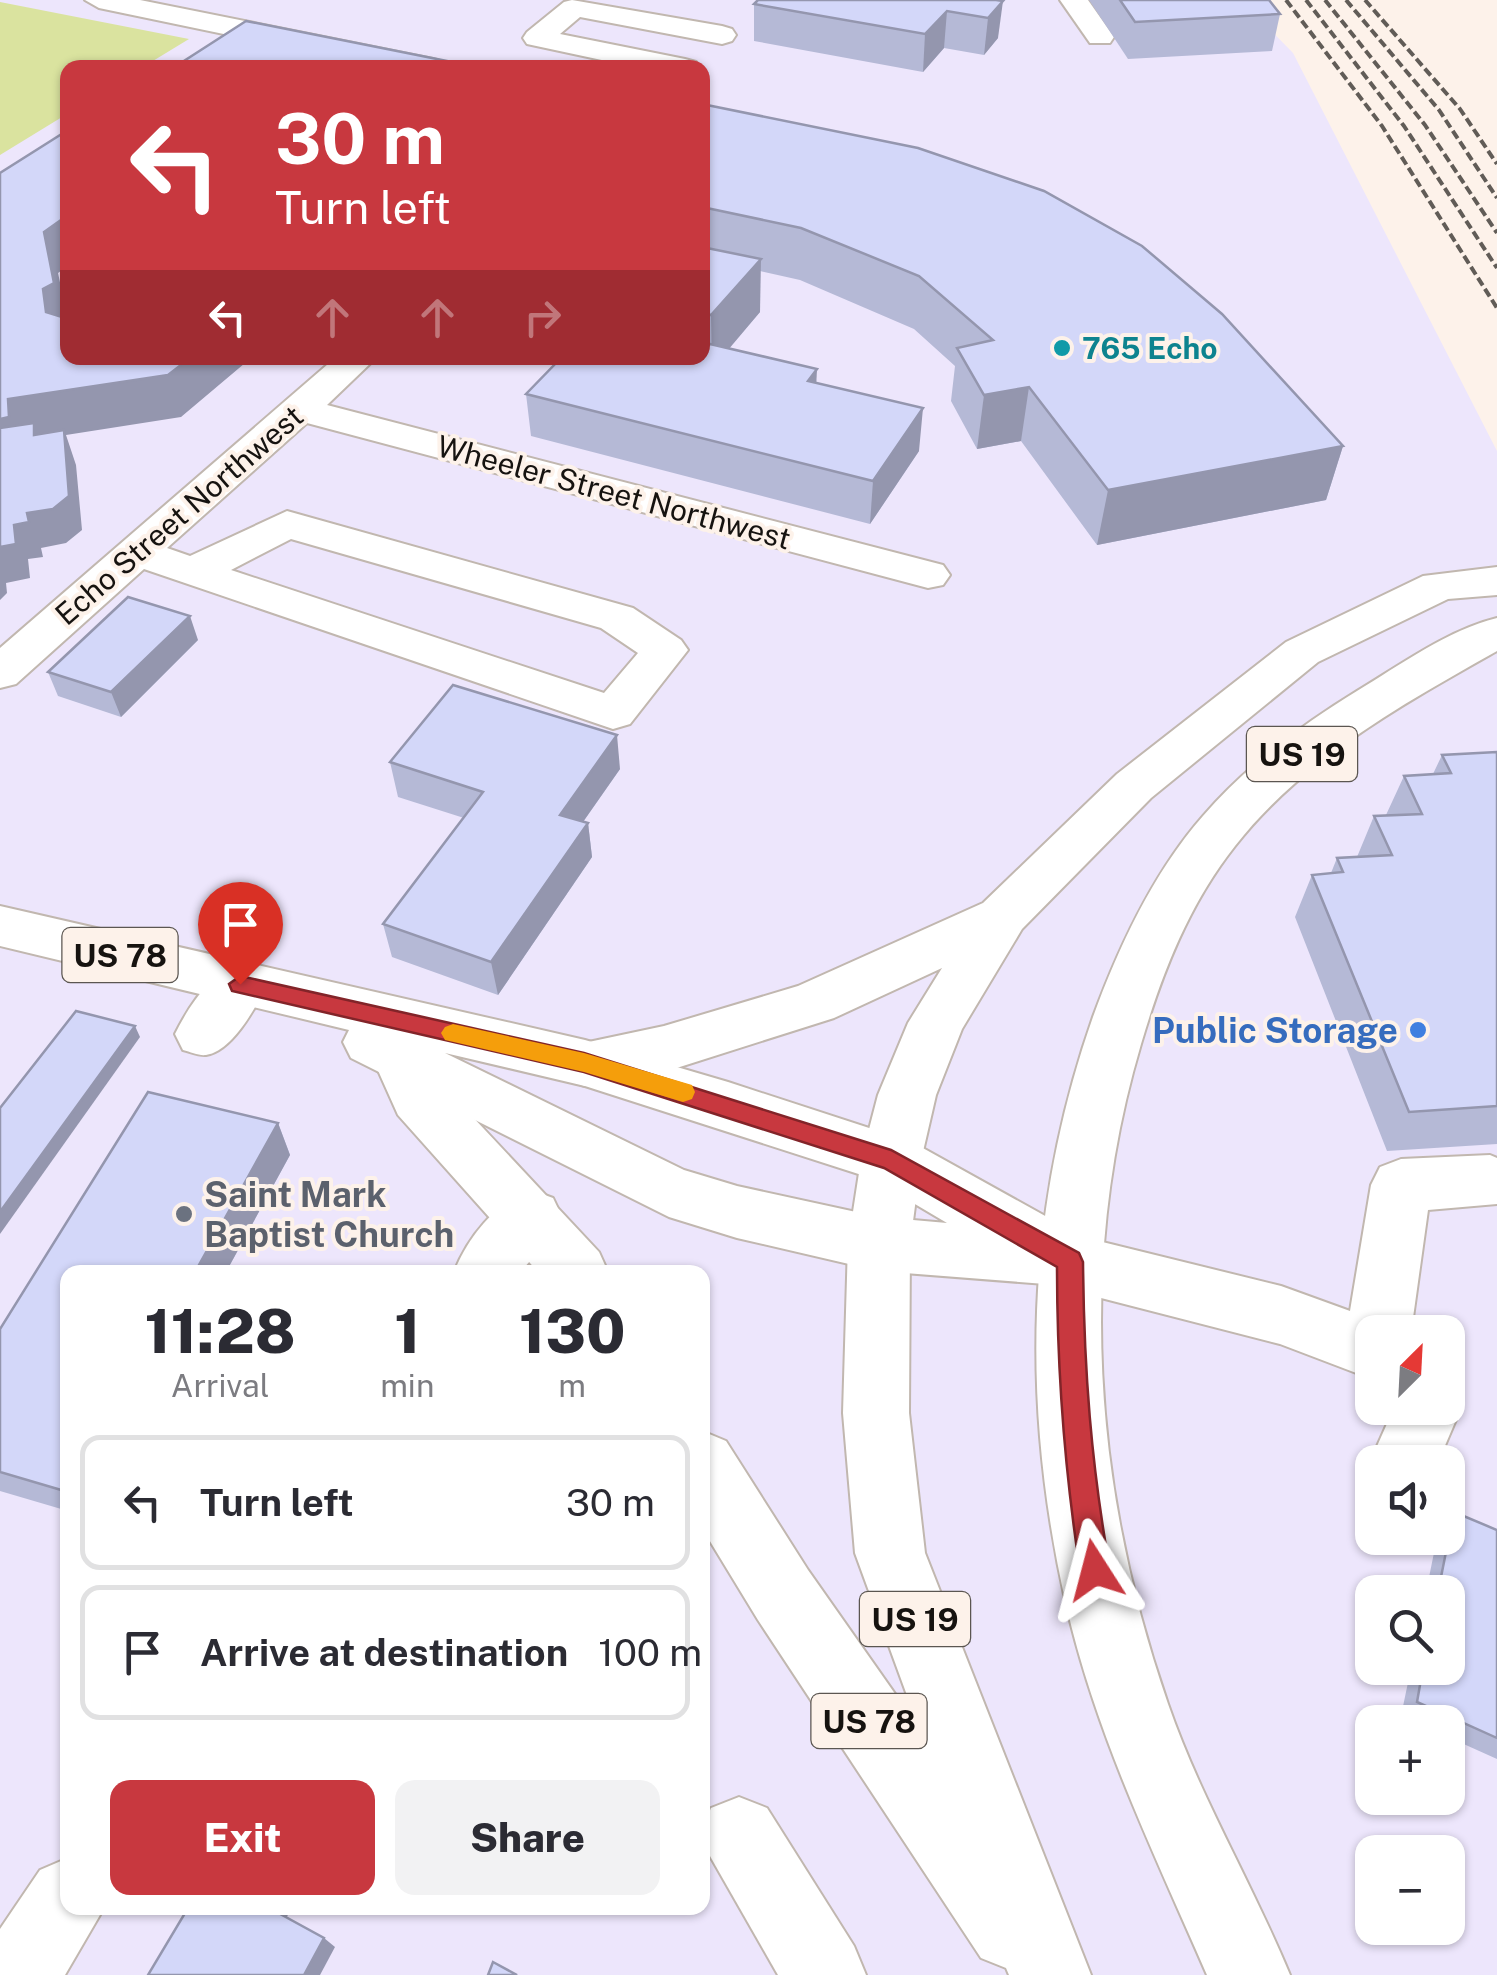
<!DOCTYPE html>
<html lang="en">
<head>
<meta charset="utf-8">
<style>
  body { margin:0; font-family:"Public Sans",sans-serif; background:#f2f2f3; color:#2b2b33; height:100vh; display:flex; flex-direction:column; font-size:38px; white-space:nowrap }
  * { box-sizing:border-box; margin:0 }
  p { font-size:32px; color:#7c7c81 }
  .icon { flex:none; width:55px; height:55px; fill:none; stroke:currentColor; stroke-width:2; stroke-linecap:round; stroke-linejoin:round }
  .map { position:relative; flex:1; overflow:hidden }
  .panel { position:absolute; left:60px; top:1265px; width:650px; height:650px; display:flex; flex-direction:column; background:#fff; border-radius:20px; box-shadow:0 2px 8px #0004 }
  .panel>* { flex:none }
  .hud { position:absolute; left:60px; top:60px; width:650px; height:305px; border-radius:20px; box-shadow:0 2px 8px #0004; background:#c8383f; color:#fff; overflow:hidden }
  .needle { width:65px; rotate:24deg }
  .fabs { position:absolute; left:1355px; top:1315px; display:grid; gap:20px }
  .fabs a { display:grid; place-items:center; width:110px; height:110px; border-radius:20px; background:#fff; box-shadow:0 2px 8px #0004; font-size:50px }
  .pin { position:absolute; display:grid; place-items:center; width:85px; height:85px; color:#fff; margin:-102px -42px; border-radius:50% 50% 50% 0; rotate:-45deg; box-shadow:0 0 10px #0007 }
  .pin .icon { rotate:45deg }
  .me { position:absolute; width:110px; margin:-55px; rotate:351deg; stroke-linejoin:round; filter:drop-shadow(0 0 8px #0008) }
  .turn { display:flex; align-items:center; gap:35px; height:210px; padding:0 50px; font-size:45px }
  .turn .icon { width:130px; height:130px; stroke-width:2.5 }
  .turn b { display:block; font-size:70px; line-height:85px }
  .lanes { display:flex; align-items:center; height:95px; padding:0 50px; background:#0003; justify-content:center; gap:50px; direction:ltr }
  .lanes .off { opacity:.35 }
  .eta { display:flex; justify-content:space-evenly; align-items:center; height:170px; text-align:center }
  .eta b { font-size:60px; font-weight:800; line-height:70px }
  .primary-button { display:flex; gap:20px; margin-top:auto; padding:20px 50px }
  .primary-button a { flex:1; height:115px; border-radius:20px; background:#c8383f; color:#fff; font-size:40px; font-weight:800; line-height:115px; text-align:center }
  .primary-button a+a { background:#f2f2f3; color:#2b2b33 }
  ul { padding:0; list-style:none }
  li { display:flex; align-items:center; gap:30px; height:135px; margin:0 20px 15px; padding:0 30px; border:5px solid #e1e1e2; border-radius:20px }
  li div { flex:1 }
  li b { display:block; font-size:38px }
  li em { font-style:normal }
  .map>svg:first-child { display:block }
  .industrial { fill:#ede6fc; fill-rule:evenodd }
  .green { fill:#dae39f }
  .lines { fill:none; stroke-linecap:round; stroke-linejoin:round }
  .minor-casing { stroke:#c1b7af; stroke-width:4 }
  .major-casing { stroke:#c1b7af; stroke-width:4 }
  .highway-casing { stroke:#c1b7af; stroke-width:4 }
  .minor { fill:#fff; fill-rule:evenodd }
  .major { fill:#fff; fill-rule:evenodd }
  .highway { fill:#fff; fill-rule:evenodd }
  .rail { stroke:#615c57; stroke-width:4; stroke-dasharray:9 4; stroke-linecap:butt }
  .wall { fill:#b5b9d6 }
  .shaded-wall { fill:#9496ae }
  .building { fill:#d3d7f9; stroke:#9496ae; stroke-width:2.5 }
  .route { fill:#c8383f; stroke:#822429; stroke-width:2.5 }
  .slow { fill:#f59e0b }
  .culture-dot { fill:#0f9aa8; stroke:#fdf2ea; stroke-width:4 }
  .shop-dot { fill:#3f7fe0; stroke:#fdf2ea; stroke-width:4 }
  .worship-dot { fill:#6b7280; stroke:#fdf2ea; stroke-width:4 }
  .labels { text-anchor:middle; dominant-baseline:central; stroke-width:8; stroke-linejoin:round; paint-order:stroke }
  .far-culture-label { font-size:30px; font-weight:bold; fill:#0d838f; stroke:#fdf2ea; text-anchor:start }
  .far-street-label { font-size:30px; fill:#161310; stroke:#fdf2ea }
  .shield { fill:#fdf2ea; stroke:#5b5651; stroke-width:2.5 }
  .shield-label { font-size:32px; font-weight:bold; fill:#161310 }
  .shop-label { font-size:35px; font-weight:bold; fill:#366cbe; stroke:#fdf2ea; text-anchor:end }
  .worship-label { font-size:35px; font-weight:bold; fill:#5b616d; stroke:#fdf2ea; text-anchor:start }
</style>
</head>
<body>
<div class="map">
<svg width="1497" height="1975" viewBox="0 0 1497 1975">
  <rect width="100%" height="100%" fill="#fdf2ea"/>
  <!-- industrial -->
  <path class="industrial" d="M0 0H1241L1293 53 1497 451V1975H0ZM68 68H702V358H68ZM68 1272H702V1908H68ZM1372 1332H1448V1408H1372ZM1372 1462H1448V1538H1372ZM1372 1592H1448V1668H1372ZM1372 1722H1448V1798H1372ZM1372 1852H1448V1928H1372Z"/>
  <!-- green -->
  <path class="green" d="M0 2 189 39 143 67 68 68 67 114 0 155Z"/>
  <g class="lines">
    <!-- minor casing -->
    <g class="minor-casing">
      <g id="minor">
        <path d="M85 0H140L433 59 444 62 448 68H387L99 8Z"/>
        <path d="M572 0 722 26 732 29 736 35 732 41 722 44 580 17 560 34 685 59 696 62 700 68H639L527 44 523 38 527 32 564 2Z"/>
        <path d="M1060 0H1088L1114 37 1110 43H1090Z"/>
        <path d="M335 358H376L327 405 943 565 950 575 943 585 928 588 307 423 167 548 190 556 287 511 633 608 681 640 688 650 630 724 613 729 144 569 16 684 0 688V648ZM291 539 601 628 638 653 604 693 231 570Z"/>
        <path d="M241 963 260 969 268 984C256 1006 233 1051 206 1055 199 1056 191 1052 183 1050L175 1034C189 1006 211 972 241 963Z"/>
        <path d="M1490 1155 1497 1158V1204L1428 1210 1411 1332H1372V1379L1280 1344 1070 1290 1048 1282 1039 1262 1048 1242 1070 1234 1281 1286 1350 1311 1371 1185 1380 1167 1401 1159Z"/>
        <path d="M531 1190 553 1198 562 1217 553 1236 520 1272H454C468 1237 495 1203 531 1190Z"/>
        <path d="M1448 1384 1461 1408 1438 1462H1372V1468L1370 1462 1394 1408H1448Z"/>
        <path d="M739 1797 767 1808 854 1946 866 1975H778L702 1842V1830L711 1808Z"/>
        <path d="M68 1858V1908H104L65 1975H0V1929L40 1870Z"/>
      </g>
    </g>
    <!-- major casing -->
    <g class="major-casing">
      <path id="major" d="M0 906 585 1040 728 1082 912 1142 1092 1242 1101 1262 1092 1282 1070 1290 1058 1285 879 1271 737 1238 669 1217 351 1058 343 1042 349 1030 0 946ZM445 1053 585 1086 871 1178 947 1223 879 1217 737 1186 684 1170Z"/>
    </g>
    <!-- highway casing -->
    <g class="highway-casing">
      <g id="highway">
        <path d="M1497 567V595L1448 599 1318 662 1151 798 1022 929 962 1029 936 1095 921 1160 910 1244 909 1413 925 1553 1091 1975H1009L1006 1968 981 1958 758 1620 702 1528V1431L726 1441 808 1570 919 1728 855 1553 843 1413 848 1244 861 1160 878 1095 908 1023 942 968 834 1018 664 1072 585 1086 565 1079 556 1063 565 1047 664 1026 798 986 983 903 1117 774 1286 642 1423 576Z"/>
        <path d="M1497 618V651C1403 704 1303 759 1235 846 1189 904 1162 973 1141 1044 1076 1261 1094 1491 1168 1704 1200 1797 1252 1883 1290 1975H1207C1154 1853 1096 1735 1066 1604 1021 1404 1025 1211 1093 1017 1119 946 1153 873 1203 816 1246 766 1300 726 1357 691 1400 665 1448 630 1497 618Z"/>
        <path d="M400 1034 420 1041 440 1082 599 1252 608 1272H538L398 1115 372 1057 380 1041Z"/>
      </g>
    </g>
    <!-- minor -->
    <use href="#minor" class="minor"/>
    <!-- major -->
    <use href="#major" class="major"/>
    <!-- highway -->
    <use href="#highway" class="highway"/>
    <!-- rail -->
    <g class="rail">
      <path d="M1286 0 1382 126 1497 308"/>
      <path d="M1306 0 1404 126 1497 268"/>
      <path d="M1325 0 1425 125 1497 233"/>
      <path d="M1346 0 1439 110 1497 198"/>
      <path d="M1365 0 1460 109 1497 164"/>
    </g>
  </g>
  <!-- wall -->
  <g class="wall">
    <path d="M996 0 998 38 984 55 944 48 923 72 754 41V4Z"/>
    <path d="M1089 0H1269L1280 14 1272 51 1128 59Z"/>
    <path d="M702 104 1343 446 1326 500 1097 545 1021 441 977 449 951 401 955 366 914 329 800 280 760 271V312L729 348 816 383 919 451 870 524 531 436 526 394 702 358Z"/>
    <path d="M198 640 121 717 58 696 48 672Z"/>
    <path d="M1497 752V1144L1387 1151 1295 917 1312 875 1331 873 1337 858 1357 857 1374 816 1386 815 1404 776 1433 774 1442 755Z"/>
    <path d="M390 762 620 769 583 822 588 823 592 857 498 995 392 957 383 924 464 818 398 797Z"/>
    <path d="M148 1092 278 1123 290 1155 226 1272H68V1511L0 1491V1329Z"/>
    <path d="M1454 1512 1497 1530V1759L1448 1737V1722H1414L1401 1716 1411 1668H1448V1592H1426L1437 1538H1448V1519Z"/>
  </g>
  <!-- shaded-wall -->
  <g class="shaded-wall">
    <path d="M1003 1 998 38 984 55 988 18Z"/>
    <path d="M947 11 944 48 923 72 925 34Z"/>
    <path d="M68 215V266L58 273 68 320 46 312 43 289 44 232Z"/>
    <path d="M761 259 760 312 712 369 711 315Z"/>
    <path d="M190 358H251L181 417 66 435 76 465 82 530 66 543 41 548 43 557 28 559 30 578 6 583 7 593 0 600V419L8 399Z"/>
    <path d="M817 369 815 411 808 381Z"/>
    <path d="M1029 387 1021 441 977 449 984 395Z"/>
    <path d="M923 408 919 451 870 524 873 481Z"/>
    <path d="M1343 446 1326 500 1097 545 1108 490Z"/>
    <path d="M190 616 198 640 121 717 111 692Z"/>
    <path d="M617 735 620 769 564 849 560 815Z"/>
    <path d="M588 823 592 857 498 995 491 962Z"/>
    <path d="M135 1026 140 1037 0 1234V1212Z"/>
    <path d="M278 1123 290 1155 226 1272H195Z"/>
    <path d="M274 1908H292L285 1920 273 1910Z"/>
    <path d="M324 1938 335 1947 320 1975H304Z"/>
  </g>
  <!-- building -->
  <g class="building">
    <path d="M758 0H996L1003 1 988 18 947 11 925 34 754 4Z"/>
    <path d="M1120 0H1269L1280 14 1135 22Z"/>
    <path d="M246 21 482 68H173Z"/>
    <path d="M702 104 918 148 1044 191 1142 246 1222 314 1343 446 1108 490 1029 387 984 395 957 348 993 340 919 276 801 228 702 207Z"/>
    <path d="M68 130V215L44 232 54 283 43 289 46 312 65 318 68 317V358H190L168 375 8 399 9 417 0 419V173Z"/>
    <path d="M702 247 761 259 711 315 702 313Z"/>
    <path d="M710 344 817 369 808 381 923 408 873 481 526 394 561 358H702V353Z"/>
    <path d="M34 423V435L64 430 69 496 53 509 27 513 29 522 14 525 16 544 0 547V428Z"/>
    <path d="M128 597 190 616 111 692 48 672Z"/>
    <path d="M453 685 617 735 560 815 588 823 491 962 383 924 483 792 390 762Z"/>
    <path d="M1497 752V1106L1409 1112 1312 875 1343 872 1337 858 1392 855 1374 816 1422 814 1404 776 1451 773 1442 755Z"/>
    <path d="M76 1011 135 1026 0 1212V1108Z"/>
    <path d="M148 1092 278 1123 195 1272H68V1492L0 1472V1329Z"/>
    <path d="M1454 1512 1497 1530V1738L1417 1702 1423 1668H1448V1592H1438Z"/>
    <path d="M188 1908H274L273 1910 324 1938 304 1975H148Z"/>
    <path d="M493 1962 517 1975H488Z"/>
  </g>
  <!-- route -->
  <path class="route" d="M240 976 584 1053 891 1150 1079 1253 1083 1262C1084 1371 1091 1463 1110 1570L1105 1581 1095 1585 1085 1581 1080 1570C1064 1466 1057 1373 1057 1267L884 1168 584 1072 232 991 229 984Z"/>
  <!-- slow -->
  <path class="slow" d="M453 1024 584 1053 692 1085 695 1092 692 1099 683 1102 584 1072 445 1040 441 1033 445 1027Z"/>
  <!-- markers -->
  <circle class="culture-dot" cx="1062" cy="348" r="10"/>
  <circle class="shop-dot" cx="1418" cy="1030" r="10"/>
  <circle class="worship-dot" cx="184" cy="1214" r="10"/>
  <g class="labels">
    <!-- far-culture labels -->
    <g class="far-culture-label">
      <text x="1082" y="348">765 Echo</text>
    </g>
    <!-- far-street labels -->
    <g class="far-street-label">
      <text transform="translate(614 492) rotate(15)">Wheeler Street Northwest</text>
      <text transform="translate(179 515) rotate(-41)">Echo Street Northwest</text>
    </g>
    <!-- shield labels -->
    <g class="shield">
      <rect x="1247" y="727" width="110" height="54" rx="8"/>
      <rect x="62.5" y="928" width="115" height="54" rx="8"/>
      <rect x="860" y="1592" width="110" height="54" rx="8"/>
      <rect x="811.5" y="1694" width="115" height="54" rx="8"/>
    </g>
    <g class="shield-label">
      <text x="1302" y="754">US 19</text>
      <text x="120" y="955">US 78</text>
      <text x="915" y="1619">US 19</text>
      <text x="869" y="1721">US 78</text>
    </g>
    <!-- shop labels -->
    <g class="shop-label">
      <text x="1398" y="1030">Public Storage</text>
    </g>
    <!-- worship labels -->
    <g class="worship-label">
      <text x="204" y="1194">Saint Mark<tspan x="204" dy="40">Baptist Church</tspan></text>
    </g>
  </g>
</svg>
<div class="fabs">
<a><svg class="needle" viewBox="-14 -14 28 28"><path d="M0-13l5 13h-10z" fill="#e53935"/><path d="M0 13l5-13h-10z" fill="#7c7c81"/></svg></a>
<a><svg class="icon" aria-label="sound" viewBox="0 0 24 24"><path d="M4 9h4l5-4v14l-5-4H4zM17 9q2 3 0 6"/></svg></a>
<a><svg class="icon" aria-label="search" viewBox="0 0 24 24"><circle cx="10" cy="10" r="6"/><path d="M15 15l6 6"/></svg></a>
<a>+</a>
<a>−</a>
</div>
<div class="pin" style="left:240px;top:984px;background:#d93025"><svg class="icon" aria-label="arrive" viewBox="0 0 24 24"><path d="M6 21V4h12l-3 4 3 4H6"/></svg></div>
<svg class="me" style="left:1095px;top:1570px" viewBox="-20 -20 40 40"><path d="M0-17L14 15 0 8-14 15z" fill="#c8383f" stroke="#fff" stroke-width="4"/></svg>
<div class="hud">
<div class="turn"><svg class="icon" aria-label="left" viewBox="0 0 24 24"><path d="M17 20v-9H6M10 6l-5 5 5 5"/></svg><div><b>30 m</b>Turn left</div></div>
<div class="lanes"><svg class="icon" aria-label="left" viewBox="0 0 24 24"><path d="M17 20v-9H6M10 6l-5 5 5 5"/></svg><svg class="icon off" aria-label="ahead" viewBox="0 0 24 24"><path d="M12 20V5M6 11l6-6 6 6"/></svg><svg class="icon off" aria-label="ahead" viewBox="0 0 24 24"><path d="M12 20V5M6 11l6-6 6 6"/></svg><svg class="icon off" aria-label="right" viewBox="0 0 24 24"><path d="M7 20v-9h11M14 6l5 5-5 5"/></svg></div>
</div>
<section class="panel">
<div class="eta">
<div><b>11:28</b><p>Arrival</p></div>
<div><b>1</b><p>min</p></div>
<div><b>130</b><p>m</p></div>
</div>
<ul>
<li><svg class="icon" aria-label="left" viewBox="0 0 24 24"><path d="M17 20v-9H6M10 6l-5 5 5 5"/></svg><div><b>Turn left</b></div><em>30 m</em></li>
<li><svg class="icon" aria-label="arrive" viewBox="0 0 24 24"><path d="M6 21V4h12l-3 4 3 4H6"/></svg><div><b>Arrive at destination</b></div><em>100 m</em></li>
</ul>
<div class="primary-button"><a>Exit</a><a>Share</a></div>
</section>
</div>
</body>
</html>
